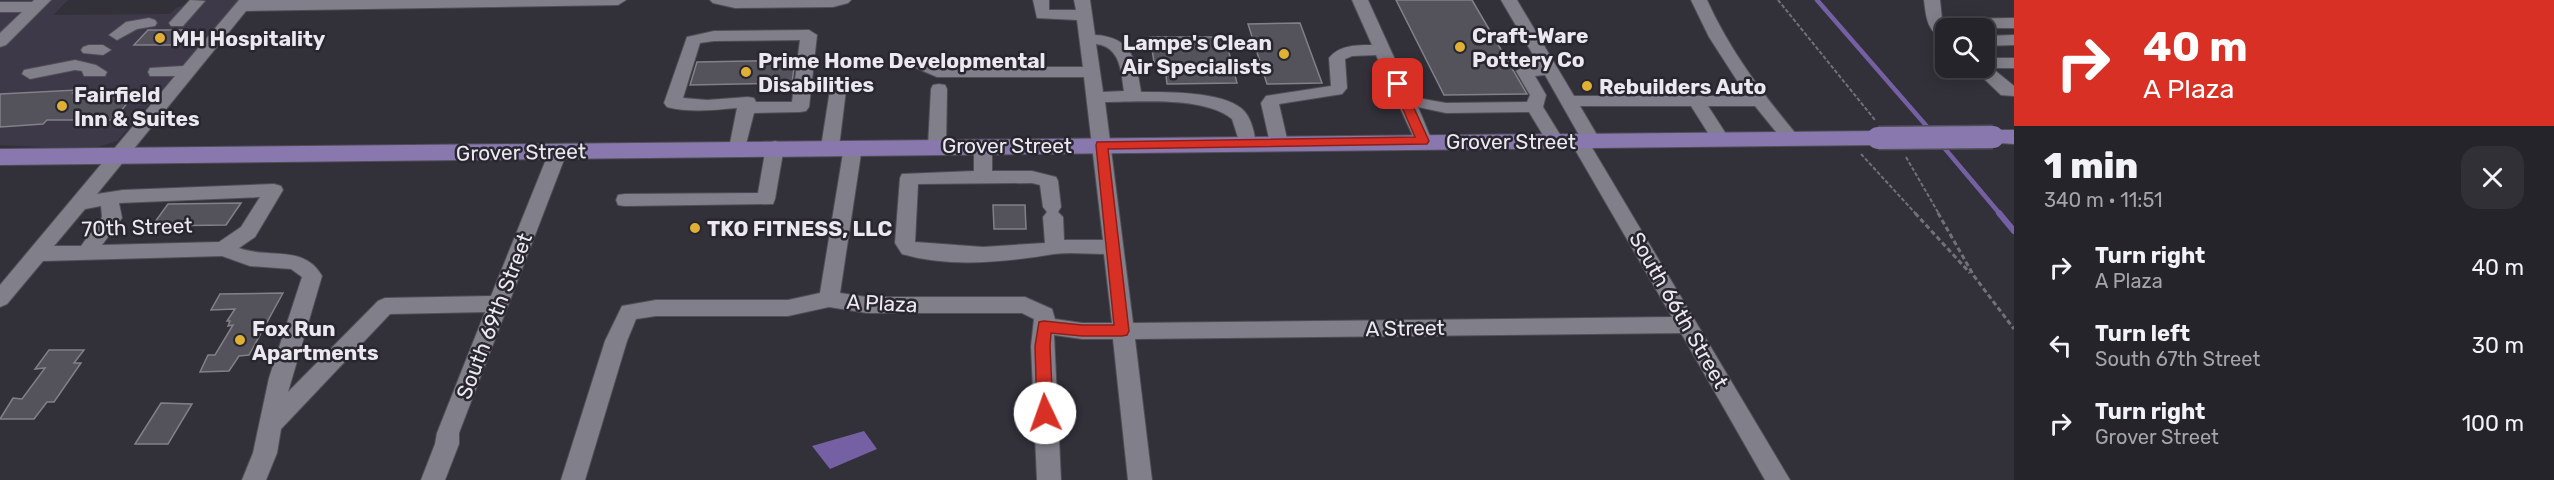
<!DOCTYPE html>
<html lang="en">
<head>
<meta charset="utf-8">
<style>
  body { margin:0; font-family:Rubik,sans-serif; background:#323037; color:#f1f3f6; height:100vh; display:flex; flex-direction:column; font-size:22px; white-space:nowrap }
  * { box-sizing:border-box; margin:0 }
  p { font-size:20px; color:#a4a4a9 }
  .icon { flex:none; width:33px; height:33px; fill:none; stroke:currentColor; stroke-width:2; stroke-linecap:round; stroke-linejoin:round }
  .map { position:relative; flex:1; overflow:hidden }
  .side { display:flex; flex-direction:column; background:#26242b; width:540px }
  .side>* { flex:none }
  .top-card { background:#d93025; color:#fff; overflow:hidden }
  .buttons { position:absolute; left:1935px; top:18px; display:grid; gap:12px }
  .buttons a { display:grid; place-items:center; width:60px; height:60px; border-radius:12px; background:#26242b; box-shadow:0 3px 15px #0003,0 0 0 2px #424147; font-size:30px }
  .pin { position:absolute; display:grid; place-items:center; width:51px; height:51px; color:#fff; margin:-26px; border-radius:12px; box-shadow:0 3px 9px #0006 }
  .me { position:absolute; width:66px; margin:-33px; rotate:357deg; stroke-linejoin:round; filter:drop-shadow(0 0 4px #0008) }
  .turn { display:flex; align-items:center; gap:21px; height:126px; padding:0 30px; font-size:27px }
  .turn .icon { width:78px; height:78px; stroke-width:2.5 }
  .turn b { display:block; font-size:42px; line-height:51px }
  .round { display:grid; place-items:center; flex:none; width:63px; height:63px; border-radius:18px; background:#323037 }
  .summary { display:flex; align-items:center; justify-content:space-between; height:102px; padding:0 30px }
  h1 { font-size:36px; font-weight:800; line-height:45px }
  ul { padding:0; list-style:none }
  li { display:flex; align-items:center; gap:18px; height:78px; padding:0 30px }
  li div { flex:1 }
  li b { display:block; font-size:22px }
  li em { font-style:normal }
  main { display:flex; flex:1; min-height:0 }
  .map>svg:first-child { display:block }
  .built { fill:#3d3948 }
  .water { fill:#7460a3 }
  .lines { fill:none; stroke-linecap:round; stroke-linejoin:round }
  .stream-far1 { stroke:#7460a3; stroke-width:4.5 }
  .stream { stroke:#7460a3; stroke-width:6 }
  .building { fill:#54525b; stroke:#82808a; stroke-width:1.5 }
  .minor-casing { stroke:#504e56; stroke-width:2 }
  .major-casing { stroke:#504e56; stroke-width:2 }
  .path-far1 { stroke:#727078; stroke-width:2; stroke-dasharray:4 2; stroke-linecap:butt }
  .path { stroke:#727078; stroke-width:3; stroke-dasharray:5 3; stroke-linecap:butt }
  .minor { fill:#817f89; fill-rule:evenodd }
  .major { fill:#8878ae; fill-rule:evenodd }
  .major-bridge-casing { stroke:#504e56; stroke-width:25; stroke-linecap:butt }
  .major-bridge { stroke:#8878ae; stroke-width:22 }
  .route { fill:#d93025; stroke:#8d1f18; stroke-width:1.5 }
  .poi-dot { fill:#e0b034; stroke:#28262f; stroke-width:2 }
  .labels { text-anchor:middle; dominant-baseline:central; stroke-width:5; stroke-linejoin:round; paint-order:stroke }
  .poi-label { font-size:21px; font-weight:bold; fill:#ebe9ef; stroke:#28262f; text-anchor:start }
  .street-label { font-size:21px; fill:#ebe9ef; stroke:#28262f }
</style>
</head>
<body>
<main>
<div class="map">
<svg width="2014" height="480" viewBox="0 0 2014 480">
  <rect width="100%" height="100%" fill="#323039"/>
  <!-- built -->
  <path class="built" d="M0 0H68L53 15 170 14 176 8 199 0H240L117 141 98 147H43L0 145Z"/>
  <!-- water -->
  <path class="water" d="M864 431 877 449 830 469 812 446Z"/>
  <g class="lines">
    <!-- stream-far1 -->
    <g class="stream-far1">
      <path d="M1817 0 1930 130"/>
      <path d="M1941 144 2000 214"/>
    </g>
    <!-- stream -->
    <path class="stream" d="M1999 213 2014 231"/>
  </g>
  <!-- building -->
  <g class="building">
    <path d="M1396 0H1472L1527 94 1444 95Z"/>
    <path d="M1300 23 1322 83 1267 84 1248 24Z"/>
    <path d="M148 30H186L173 45H134Z"/>
    <path d="M1150 37H1225L1237 83 1167 84 1165 67 1154 62Z"/>
    <path d="M795 60 792 83 690 85 697 62Z"/>
    <path d="M76 90 73 93H135L114 120H47L43 124 0 127V94Z"/>
    <path d="M241 203 226 225 152 226 168 204Z"/>
    <path d="M993 205H1025L1026 229H994Z"/>
    <path d="M283 293 249 355 239 356 229 371 200 372 208 355H215L233 325 228 326 230 321H227L235 309 211 310 220 294Z"/>
    <path d="M49 350H84L74 363H81L54 402H47L34 419H0L13 398 22 399 45 368 35 369Z"/>
    <path d="M161 403 192 404 168 444H135Z"/>
  </g>
  <g class="lines">
    <!-- minor casing -->
    <g class="minor-casing">
      <g id="minor">
        <path d="M34 0H51L6 45 0 47V33L22 12H0V2H32Z"/>
        <path d="M190 0 205 1 183 26H171L169 23Z"/>
        <path d="M239 0H626L618 5 246 11 97 194 123 190 274 184 281 186 283 190 255 237 239 248C268 259 304 244 322 276L288 392 378 301 385 298 491 296 549 152 552 148H564L567 152 459 433V444L445 480H421L435 444 437 433 485 312 390 314 281 429 277 453 266 480H242L253 453 269 378 302 277 291 269 250 266 222 256 43 261 7 304 0 307V285L175 76H150L148 72 150 68 183 66ZM260 197 241 227 219 242 102 245 122 218 119 203ZM101 206 102 217 81 246H54L85 209Z"/>
        <path d="M710 0H851L848 3 833 7 735 8 713 3Z"/>
        <path d="M1033 0H1049V10H1076L1074 0H1090L1095 35C1132 37 1136 60 1141 92 1166 92 1228 91 1245 112 1252 121 1254 132 1256 143L1253 147H1241L1232 119C1204 96 1139 102 1105 102L1133 323 1672 317 1570 141 1573 137 1579 135 1545 75 1535 76 1546 95 1543 107 1564 141 1561 145H1549L1529 112 1446 113 1418 107 1432 141 1429 145H1417L1376 55 1352 56 1345 59 1347 88 1342 94 1279 104 1288 143 1285 147H1273L1270 143 1261 103 1266 96 1272 95 1331 86 1329 58C1339 45 1357 45 1372 45L1352 0H1368L1412 97 1446 103 1527 102 1530 95 1516 71 1524 66 1539 65 1501 0H1517L1574 96H1747L1709 37 1691 0H1707C1730 51 1762 93 1797 135L1800 139 1797 143H1785L1755 106H1708L1730 140 1727 144H1715L1691 106H1580L1600 140 1597 144 1591 146 1790 480H1765L1681 333 1135 339 1152 480H1128L1113 339H1082L1054 335 1061 480H1037L1031 346 1034 319 1022 313H867L829 307 788 316H656L636 319 627 341 585 480H561L605 341 622 306 656 300H788L820 293 844 147 847 143H859L862 147 840 293 867 297H1025L1052 309 1055 319 1082 323H1112L1104 254C1088 254 1070 252 1054 254 1005 262 950 268 902 254L895 243 900 178 902 174 974 171V145L977 141H989L992 145V171H1032L1056 177 1058 181 1061 207 1058 212 1063 217 1064 240H1103L1084 77H937L909 65 907 62 915 57 940 67H1083L1077 20 1037 18ZM1096 44C1121 47 1121 72 1124 91L1103 92ZM1032 183 1040 185 1043 207 1047 212 1043 217 1045 243 983 247 915 242 918 184Z"/>
        <path d="M1924 0H1940L1942 19 2014 18V28H1946V39C1927 34 1926 16 1924 0Z"/>
        <path d="M149 18 155 20 157 23 155 26 137 29 117 40 109 35 126 22Z"/>
        <path d="M809 30 817 35 809 107 806 111 800 112 754 113 744 152H732L729 148 737 108C714 110 690 113 667 107L664 103 687 37 714 31ZM800 40 792 102H756L754 98 748 97 707 100 683 98 700 43 714 41Z"/>
        <path d="M2014 35V45L1984 46V36Z"/>
        <path d="M89 45H103L111 50 103 55 83 53 81 50 83 47Z"/>
        <path d="M1984 58H2014V68H1992L2014 86V96L2001 95 1976 71 1974 68H1984Z"/>
        <path d="M75 60 96 65 107 72 105 76H84L82 71 75 70 30 79 22 74 24 70Z"/>
        <path d="M939 84 945 85 947 89 946 146 943 150H931L928 146 931 89 933 85Z"/>
        <path d="M838 85 844 86 846 90 839 147 836 151H824L821 147 830 90 832 86Z"/>
        <path d="M775 141 781 143 784 147 775 199 773 204 625 206 618 205 616 200 618 195 625 194 758 193 766 147 769 143Z"/>
      </g>
    </g>
    <!-- major casing -->
    <g class="major-casing">
      <g id="major">
        <path d="M1993 130H2014V144L1985 142 1981 137 1985 132Z"/>
        <path d="M1878 131 1886 133 1890 138 1886 143 1878 145 0 165V149Z"/>
      </g>
    </g>
    <!-- path-far1 -->
    <g class="path-far1">
      <path d="M1778 0 1875 120"/>
      <path d="M1861 154 1916 214"/>
      <path d="M1906 157 1939 214"/>
    </g>
    <!-- path -->
    <g class="path">
      <path d="M1915 213 1970 273"/>
      <path d="M1938 213 1974 276 2014 329"/>
    </g>
    <!-- minor -->
    <use href="#minor" class="minor"/>
    <!-- major -->
    <use href="#major" class="major"/>
    <!-- major-bridge casing -->
    <g class="major-bridge-casing">
      <path id="major-bridge" d="M1878 138 1993 137"/>
    </g>
    <!-- major-bridge -->
    <use href="#major-bridge" class="major-bridge"/>
  </g>
  <!-- route -->
  <path class="route" d="M1398 81 1403 84 1429 141 1427 144 1108 149 1129 331 1127 335 1122 336H1082L1051 333 1050 346 1053 413 1051 418 1045 420 1040 418 1037 413 1035 346 1039 322 1044 321 1082 325H1114L1096 145 1097 142 1415 137 1392 84Z"/>
  <!-- markers -->
  <g class="poi-dot">
    <circle cx="160" cy="38" r="6"/>
    <circle cx="1460" cy="47" r="6"/>
    <circle cx="1284" cy="54" r="6"/>
    <circle cx="746" cy="72" r="6"/>
    <circle cx="1587" cy="86" r="6"/>
    <circle cx="62" cy="106" r="6"/>
    <circle cx="695" cy="228" r="6"/>
    <circle cx="240" cy="340" r="6"/>
  </g>
  <g class="labels">
    <!-- poi labels -->
    <g class="poi-label">
      <text x="1472" y="35">Craft-Ware<tspan x="1472" dy="24">Pottery Co</tspan></text>
      <text x="172" y="38">MH Hospitality</text>
      <text x="1272" y="42" text-anchor="end">Lampe's Clean<tspan x="1272" dy="24">Air Specialists</tspan></text>
      <text x="758" y="60">Prime Home Developmental<tspan x="758" dy="24">Disabilities</tspan></text>
      <text x="1599" y="86">Rebuilders Auto</text>
      <text x="74" y="94">Fairfield<tspan x="74" dy="24">Inn &amp; Suites</tspan></text>
      <text x="707" y="228">TKO FITNESS, LLC</text>
      <text x="252" y="328">Fox Run<tspan x="252" dy="24">Apartments</tspan></text>
    </g>
    <!-- street labels -->
    <g class="street-label">
      <text x="1511" y="141">Grover Street</text>
      <text x="1007" y="145">Grover Street</text>
      <text transform="translate(521 152) rotate(-1)">Grover Street</text>
      <text transform="translate(137 227) rotate(-2)">70th Street</text>
      <text transform="translate(882 303) rotate(3)">A Plaza</text>
      <text transform="translate(1679 310) rotate(60)">South 66th Street</text>
      <text transform="translate(494 316) rotate(-69)">South 69th Street</text>
      <text transform="translate(1405 328) rotate(-1)">A Street</text>
    </g>
  </g>
</svg>
<div class="buttons">
<a><svg class="icon" aria-label="search" viewBox="0 0 24 24"><circle cx="10" cy="10" r="6"/><path d="M15 15l6 6"/></svg></a>
</div>
<div class="pin" style="left:1398px;top:84px;background:#d93025"><svg class="icon" aria-label="arrive" viewBox="0 0 24 24"><path d="M6 21V4h12l-3 4 3 4H6"/></svg></div>
<svg class="me" style="left:1045px;top:413px" viewBox="-20 -20 40 40"><circle r="19" fill="#fff"/><path d="M0-13L10 11 0 6-10 11z" fill="#d93025"/></svg>
</div>
<section class="side">
<div class="top-card">
<div class="turn"><svg class="icon" aria-label="right" viewBox="0 0 24 24"><path d="M7 20v-9h11M14 6l5 5-5 5"/></svg><div><b>40 m</b>A Plaza</div></div>
</div>
<div class="summary"><div><h1>1 min</h1><p>340 m · 11:51</p></div><a class="round"><svg class="icon" aria-label="close" viewBox="0 0 24 24"><path d="M6 6l12 12M18 6L6 18"/></svg></a></div>
<ul>
<li><svg class="icon" aria-label="right" viewBox="0 0 24 24"><path d="M7 20v-9h11M14 6l5 5-5 5"/></svg><div><b>Turn right</b><p>A Plaza</p></div><em>40 m</em></li>
<li><svg class="icon" aria-label="left" viewBox="0 0 24 24"><path d="M17 20v-9H6M10 6l-5 5 5 5"/></svg><div><b>Turn left</b><p>South 67th Street</p></div><em>30 m</em></li>
<li><svg class="icon" aria-label="right" viewBox="0 0 24 24"><path d="M7 20v-9h11M14 6l5 5-5 5"/></svg><div><b>Turn right</b><p>Grover Street</p></div><em>100 m</em></li>
</ul>
</section>
</main>
</body>
</html>
